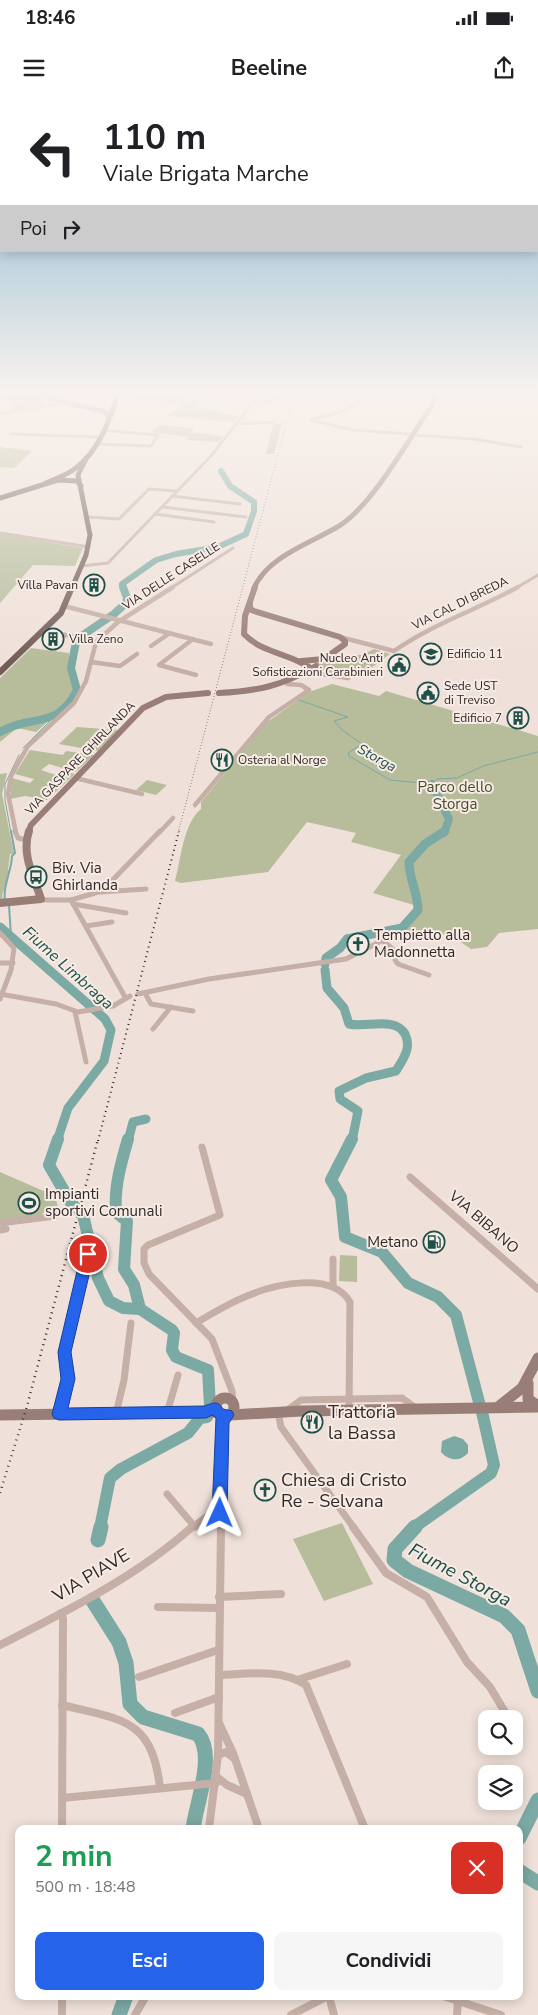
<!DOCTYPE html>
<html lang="it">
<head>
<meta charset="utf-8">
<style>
  body { margin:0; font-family:"Nunito Sans",sans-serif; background:#f6f6f6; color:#202124; height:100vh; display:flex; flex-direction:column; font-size:19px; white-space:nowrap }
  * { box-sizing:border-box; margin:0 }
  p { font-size:16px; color:#757577 }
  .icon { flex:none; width:28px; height:28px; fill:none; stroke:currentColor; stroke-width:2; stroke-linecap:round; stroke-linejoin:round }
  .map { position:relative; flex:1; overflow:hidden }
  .sheet { position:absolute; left:15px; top:1725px; width:508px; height:175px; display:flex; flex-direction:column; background:#fff; border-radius:10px; box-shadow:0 2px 12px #0003 }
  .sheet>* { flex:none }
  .guide { position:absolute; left:0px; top:0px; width:539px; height:152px; box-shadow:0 2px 12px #0003; background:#fff; color:#202124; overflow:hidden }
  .buttons { position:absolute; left:478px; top:1610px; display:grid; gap:10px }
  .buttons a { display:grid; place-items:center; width:45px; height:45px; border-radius:10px; background:#fff; box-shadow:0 2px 12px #0003; font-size:25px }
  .pin { position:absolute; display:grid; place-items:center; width:42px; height:42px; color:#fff; margin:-21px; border:2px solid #fff; border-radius:50%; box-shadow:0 1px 5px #0007 }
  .me { position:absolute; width:55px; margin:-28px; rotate:1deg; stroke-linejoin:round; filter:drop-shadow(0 0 4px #0008) }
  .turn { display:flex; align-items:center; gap:18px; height:105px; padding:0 20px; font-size:22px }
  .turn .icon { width:65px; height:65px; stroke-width:2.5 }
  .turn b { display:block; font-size:35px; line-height:42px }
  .then { display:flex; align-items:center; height:48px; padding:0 20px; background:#0003; gap:10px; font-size:19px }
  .round { display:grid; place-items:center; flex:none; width:52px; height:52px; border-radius:10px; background:#f6f6f6 }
  .summary { display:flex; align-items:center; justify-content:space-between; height:85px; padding:0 20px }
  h1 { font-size:30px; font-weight:700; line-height:38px; color:#1e9e55 }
  .primary-button { display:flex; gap:10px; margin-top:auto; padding:10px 20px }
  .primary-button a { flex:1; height:58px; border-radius:10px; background:#2563eb; color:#fff; font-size:20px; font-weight:700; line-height:58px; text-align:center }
  .primary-button a+a { background:#f6f6f6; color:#202124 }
  .status { display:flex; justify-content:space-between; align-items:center; height:35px; padding:0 25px; background:#fff; direction:ltr }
  .status svg { height:14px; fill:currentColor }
  header { display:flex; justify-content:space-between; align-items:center; height:65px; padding:0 20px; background:#fff; font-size:22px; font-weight:700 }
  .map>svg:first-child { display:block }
  .green { fill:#b7bc9b }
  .water { fill:#7ba9a3 }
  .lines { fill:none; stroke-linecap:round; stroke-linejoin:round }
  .stream-far1 { stroke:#7ba9a3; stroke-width:1 }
  .stream { stroke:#7ba9a3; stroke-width:2 }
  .river-far4 { stroke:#7ba9a3; stroke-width:6 }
  .river-far3 { stroke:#7ba9a3; stroke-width:8 }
  .river-far2 { stroke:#7ba9a3; stroke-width:9 }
  .river-far1 { stroke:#7ba9a3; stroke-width:12 }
  .river { stroke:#7ba9a3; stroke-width:15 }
  .street-far4 { stroke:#c5afa6; stroke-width:3 }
  .street-far3 { stroke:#c5afa6; stroke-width:4.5 }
  .street-far2 { stroke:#c5afa6; stroke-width:5 }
  .street-far1 { stroke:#c5afa6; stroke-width:7 }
  .street { stroke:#c5afa6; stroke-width:8 }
  .secondary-far3 { stroke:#997e78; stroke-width:5 }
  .secondary-far2 { stroke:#997e78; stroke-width:6 }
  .secondary-far1 { stroke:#997e78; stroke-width:8 }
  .secondary { stroke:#997e78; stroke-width:11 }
  .primary-far1 { stroke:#735d59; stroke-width:5 }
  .primary { stroke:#735d59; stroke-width:6 }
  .rail-far2 { stroke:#322826; stroke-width:1; stroke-dasharray:0.5 2.5; stroke-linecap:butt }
  .rail-far1 { stroke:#322826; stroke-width:2; stroke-dasharray:1 4; stroke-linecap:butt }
  .rail { stroke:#322826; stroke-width:2.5; stroke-dasharray:1 4.5; stroke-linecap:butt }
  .route { fill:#2563eb; stroke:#184099 }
  .labels { text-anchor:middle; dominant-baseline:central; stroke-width:4; stroke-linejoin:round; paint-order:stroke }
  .far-street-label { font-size:12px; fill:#322826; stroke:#f7ebe5 }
  .far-poi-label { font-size:12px; fill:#322826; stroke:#f7ebe5; text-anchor:start }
  .far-water-label { font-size:14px; font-style:italic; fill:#20504a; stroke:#f7ebe5 }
  .park-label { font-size:15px; fill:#484e2c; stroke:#f7ebe5 }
  .poi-label { font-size:15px; fill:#322826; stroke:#f7ebe5; text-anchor:start }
  .street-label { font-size:15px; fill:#322826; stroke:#f7ebe5 }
  .water-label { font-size:16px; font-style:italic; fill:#20504a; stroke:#f7ebe5 }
  .near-poi-label { font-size:18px; fill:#322826; stroke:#f7ebe5; text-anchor:start }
  .near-street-label { font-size:18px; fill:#322826; stroke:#f7ebe5 }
  .near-water-label { font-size:19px; font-style:italic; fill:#20504a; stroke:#f7ebe5 }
</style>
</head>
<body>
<div class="status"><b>18:46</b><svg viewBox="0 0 49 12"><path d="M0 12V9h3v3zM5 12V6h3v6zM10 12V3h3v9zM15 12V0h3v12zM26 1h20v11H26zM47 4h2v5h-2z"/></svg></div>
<header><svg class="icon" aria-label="menu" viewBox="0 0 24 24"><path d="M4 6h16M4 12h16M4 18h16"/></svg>Beeline<svg class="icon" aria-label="share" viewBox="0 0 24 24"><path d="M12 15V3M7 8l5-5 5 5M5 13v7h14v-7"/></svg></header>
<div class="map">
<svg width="538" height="1915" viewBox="0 0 538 1915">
  <rect width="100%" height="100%" fill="#efe1d9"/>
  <!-- green -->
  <g class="green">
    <path d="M3 293H36L45 302 41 305 10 311 15 302 0 299Z"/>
    <path d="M142 295 205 300 194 308 224 311 222 314 239 316 235 322 168 316 182 304 137 300Z"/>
    <path d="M282 323 274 354H266L273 325Z"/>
    <path d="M158 325 194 328 191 332 223 336 219 342 187 340 189 337 151 332Z"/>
    <path d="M0 347 32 351 14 368 0 367Z"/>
    <path d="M0 434 83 448 75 466 33 465 0 503Z"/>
    <path d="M31 548 69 553 70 569 75 591 63 608 36 632 17 628 0 642V578Z"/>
    <path d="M374 549 390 554C362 575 354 584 320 564L332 555H362Z"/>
    <path d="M332 584 379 596 386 591 538 636V829L499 833 487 847 471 849 449 834 356 839C381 835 423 834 421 799H415L414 805 373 793 401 755 351 742 356 733 307 722 268 772 181 783 175 781C181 759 183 724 201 709V702L266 623 309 592Z"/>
    <path d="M77 627 117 630 118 631 97 651 59 644Z"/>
    <path d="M30 650 63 655 66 651 94 655 76 672 49 664 41 670 56 675 62 671 75 674 47 700 25 696 10 699 12 678 30 683 34 679 15 674Z"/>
    <path d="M7 673 2 694 14 754H10L8 770H10L2 796 4 801H0V674Z"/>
    <path d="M147 680 167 685 156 695 136 690Z"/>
    <path d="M0 1072 55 1096 60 1114 46 1111 37 1117 0 1122Z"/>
    <path d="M340 1155 357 1156V1182L339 1181Z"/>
    <path d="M342 1423 373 1484 324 1501 293 1439Z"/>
  </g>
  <!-- water -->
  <path class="water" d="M454 1336 463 1339 468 1345V1353C460 1362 449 1361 441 1352L442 1341Z"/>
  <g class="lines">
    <!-- stream-far1 -->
    <g class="stream-far1">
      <path d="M299 600 348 617 334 621 342 630 362 644 348 653 349 656 390 680 432 684 437 679 457 678 483 666 538 652"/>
      <path d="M23 648 53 618"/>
      <path d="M11 733 5 700V684L19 655"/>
    </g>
    <!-- stream -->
    <g class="stream">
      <path d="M5 800C2 787 12 770 12 756L15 753 11 731"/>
      <path d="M9 805 11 836"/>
    </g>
    <!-- river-far4 -->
    <path class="river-far4" d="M123 488 122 484 156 460 176 454 218 447 246 434 254 411V402L230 386 221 371"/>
    <!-- river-far3 -->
    <g class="river-far3">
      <path d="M77 539 114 514 126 503 127 498 123 487"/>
      <path d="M0 632C33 613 56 631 77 590L71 568 76 542"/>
      <path d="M432 684 449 719 444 733"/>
    </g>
    <!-- river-far2 -->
    <g class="river-far2">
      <path d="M0 827 105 919 111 930 104 961 68 1008 57 1041"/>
      <path d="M325 864 326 858 340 848 347 839 402 828 418 810C418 793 409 779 409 762L425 744 445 731"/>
      <path d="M325 870 327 888 344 908 349 924C366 928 395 916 405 934 412 948 403 959 396 971L366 978 339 991 340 999 358 1011 352 1041"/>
      <path d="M128 1041 133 1022 146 1019"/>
    </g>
    <!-- river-far1 -->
    <g class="river-far1">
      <path d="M58 1039 49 1065 71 1103 83 1115 98 1178 109 1201 123 1208 140 1209 172 1230 174 1233 172 1250 176 1257 208 1270 210 1306"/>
      <path d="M128 1039C121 1063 114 1087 116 1112L127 1121 124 1169 134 1185 140 1209"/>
      <path d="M352 1039 331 1080 341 1097 345 1137 382 1152 408 1183 438 1197 456 1215 479 1302"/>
      <path d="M100 1428 110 1378 121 1369 188 1333 200 1318 207 1317"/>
      <path d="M413 1428 491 1373 494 1365 482 1312"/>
    </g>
    <!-- river -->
    <g class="river">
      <path d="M415 1427 395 1449 394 1460 408 1471 504 1516 518 1530 538 1591"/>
      <path d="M98 1440 101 1427"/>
      <path d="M93 1501 119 1542 126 1563 130 1604 143 1617 198 1634C216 1655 196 1703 193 1729"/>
      <path d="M519 1738 538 1700"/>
      <path d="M519 1771 538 1783"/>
      <path d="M119 1915 126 1896"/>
    </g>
    <!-- street-far4 -->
    <g class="street-far4">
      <path d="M257 303 254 300 260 293"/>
      <path d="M0 314 64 303"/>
      <path d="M311 320 353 330 408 334"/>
      <path d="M311 320 344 311 360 301 355 293"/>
      <path d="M236 324 275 322"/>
      <path d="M11 334 99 337"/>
      <path d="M413 335 474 339 521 347"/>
      <path d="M95 344 151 346 158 335 102 330"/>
      <path d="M172 396 240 404"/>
      <path d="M162 407 246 417"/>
      <path d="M155 414 214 422"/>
      <path d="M88 417 119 419 149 389 177 391"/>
      <path d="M0 433 89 447"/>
      <path d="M81 466 108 463 211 356 251 305 281 298 286 293"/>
      <path d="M171 488 233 448"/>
      <path d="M516 488 538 475"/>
    </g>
    <!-- street-far3 -->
    <g class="street-far3">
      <path d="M64 506 211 544"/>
      <path d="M43 531 89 539"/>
      <path d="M340 537 394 551C432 524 477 510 518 487"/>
      <path d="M193 539 159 565 196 575"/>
      <path d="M151 546 170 533"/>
      <path d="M91 562 120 566 137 554"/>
      <path d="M318 565 348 578"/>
      <path d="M308 572 348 578"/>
      <path d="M75 678 142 694"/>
      <path d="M195 705 269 617 309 590 301 585 287 584"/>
      <path d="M16 733 8 694 11 676 28 646 74 603 86 581 96 542 118 522 173 487"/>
      <path d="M159 733 173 718"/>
    </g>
    <!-- street-far2 -->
    <g class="street-far2">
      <path d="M15 731 18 738 26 740"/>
      <path d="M101 792 146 789"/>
      <path d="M40 800H71L102 791 160 731"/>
      <path d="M71 800 125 897"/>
      <path d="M73 804 126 813"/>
      <path d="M86 826 112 822"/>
      <path d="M0 833 14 848 11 870 0 899"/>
      <path d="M382 840 395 851V860L398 864 429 875"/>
      <path d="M0 863H13"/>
      <path d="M145 893 151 904 193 911"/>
      <path d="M0 894 56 904 78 912 113 906 130 896"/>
      <path d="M138 894 209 879 346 859 387 838"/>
      <path d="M75 912 86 962"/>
      <path d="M153 929 171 907"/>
    </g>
    <!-- street-far1 -->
    <g class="street-far1">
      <path d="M202 1047 220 1115 148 1145 144 1149V1163L149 1174 212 1239 232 1291 233 1302"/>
      <path d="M410 1077 538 1189"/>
      <path d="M0 1123 55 1116"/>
      <path d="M0 1130 6 1129"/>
      <path d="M333 1159V1185"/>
      <path d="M196 1223C213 1213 229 1203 247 1196 275 1184 332 1171 350 1202L349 1310"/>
      <path d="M286 1311 301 1300 402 1298 416 1308"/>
      <path d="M278 1312 281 1327 354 1428"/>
      <path d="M167 1313 178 1275"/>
      <path d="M59 1314 68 1279 65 1252 88 1154"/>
      <path d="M116 1314 124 1280 131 1223"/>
      <path d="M220 1314 222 1323 221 1428"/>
      <path d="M167 1394 195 1427"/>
      <path d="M191 1428 206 1417 220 1413"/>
    </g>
    <!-- street -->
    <g class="street">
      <path d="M353 1427 386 1473 427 1497 467 1562 490 1587 509 1619"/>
      <path d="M219 1497 281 1494"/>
      <path d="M158 1507 219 1508"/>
      <path d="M61 1513 63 1519 62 1729"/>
      <path d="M0 1545C67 1511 136 1477 192 1427"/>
      <path d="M219 1575C247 1574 281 1568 306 1585L365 1729"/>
      <path d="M139 1577 218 1550"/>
      <path d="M300 1579 347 1564"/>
      <path d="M62 1605C122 1620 152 1618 160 1688"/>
      <path d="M175 1613 219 1597"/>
      <path d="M219 1623 233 1653 259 1729"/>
      <path d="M218 1655 226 1652 234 1658"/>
      <path d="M217 1677 227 1685 247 1694"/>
      <path d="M62 1698 216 1683"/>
      <path d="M209 1729 218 1655 221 1427"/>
      <path d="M62 1896V1915"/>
      <path d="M329 1896 334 1915"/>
      <path d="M443 1896 501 1915"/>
      <path d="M135 1915 146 1896"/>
      <path d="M291 1915 328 1896"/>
      <path d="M457 1915 458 1901"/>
    </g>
    <!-- secondary-far3 -->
    <g class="secondary-far3">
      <path d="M41 293 50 299 103 311 108 314V318"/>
      <path d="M254 488C268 456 311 443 339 426 373 405 410 337 434 302L435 293"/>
    </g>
    <!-- secondary-far2 -->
    <g class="secondary-far2">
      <path d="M255 487 245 516 244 534C263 554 290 553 312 569"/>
      <path d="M250 503V509L254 511 340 537 345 541V544L324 559 301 561"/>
      <path d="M219 593C258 591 282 586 316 566"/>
      <path d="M28 733 31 725 143 608 166 597 208 593"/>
    </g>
    <!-- secondary-far1 -->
    <path class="secondary-far1" d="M0 803 41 799C34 777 21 754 29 731"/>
    <!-- secondary -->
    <g class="secondary">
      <path d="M528 1283V1299L538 1306"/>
      <circle cx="225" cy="1307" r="9"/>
      <path d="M498 1307 522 1288 538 1258"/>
      <path d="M0 1315 217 1312"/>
      <path d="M230 1315 301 1311 538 1307"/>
    </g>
    <!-- primary-far1 -->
    <g class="primary-far1">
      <path d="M46 383C56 378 68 375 77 367 98 351 111 318 118 293"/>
      <path d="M0 398 58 380 77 381 81 386"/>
      <path d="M72 488 86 455 90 435 78 375 86 359"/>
    </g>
    <!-- primary -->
    <path class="primary" d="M0 572 61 513 72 487"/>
    <!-- rail-far2 -->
    <path class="rail-far2" d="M178 733 294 293"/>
    <!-- rail-far1 -->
    <path class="rail-far1" d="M98 1041 179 731"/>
    <!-- rail -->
    <path class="rail" d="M0 1393 27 1306 98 1039"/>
  </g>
  <!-- sky -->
  <linearGradient id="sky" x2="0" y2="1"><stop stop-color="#7cb0cc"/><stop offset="0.52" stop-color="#f8f2ee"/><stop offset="1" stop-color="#f8f2ee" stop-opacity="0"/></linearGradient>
  <rect width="538" height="561" fill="url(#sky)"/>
  <!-- route -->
  <path class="route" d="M88 1149 94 1154 71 1252 75 1279 68 1308 204 1306C213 1303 218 1300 223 1309L232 1311 234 1315 229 1323 227 1413 225 1417 220 1419 214 1417 212 1413 216 1318 212 1315 206 1318 59 1320 54 1318 52 1314 61 1279 58 1252 81 1154Z"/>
  <!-- icons -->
  <defs>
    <g id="building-ring" transform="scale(1.125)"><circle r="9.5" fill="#f7ebe5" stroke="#20504a" stroke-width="1.5"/><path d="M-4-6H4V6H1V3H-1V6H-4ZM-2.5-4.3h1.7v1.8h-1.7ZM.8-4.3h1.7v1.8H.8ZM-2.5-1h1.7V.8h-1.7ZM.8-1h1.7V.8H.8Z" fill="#20504a"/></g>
    <g id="school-ring" transform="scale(1.125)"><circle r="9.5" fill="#f7ebe5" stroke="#20504a" stroke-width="1.5"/><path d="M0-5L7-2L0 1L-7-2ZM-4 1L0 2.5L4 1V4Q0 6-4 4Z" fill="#20504a"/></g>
    <g id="civic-ring" transform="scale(1.125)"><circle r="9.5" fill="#f7ebe5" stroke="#20504a" stroke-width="1.5"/><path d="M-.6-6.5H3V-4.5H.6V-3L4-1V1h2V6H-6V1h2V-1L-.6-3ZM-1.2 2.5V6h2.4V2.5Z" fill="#20504a"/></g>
    <g id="restaurant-ring" transform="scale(1.125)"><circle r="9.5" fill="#f7ebe5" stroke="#20504a" stroke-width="1.5"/><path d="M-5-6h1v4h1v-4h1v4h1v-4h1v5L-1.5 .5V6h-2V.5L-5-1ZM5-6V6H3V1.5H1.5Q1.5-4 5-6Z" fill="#20504a"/></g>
    <g id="bus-ring" transform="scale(1.125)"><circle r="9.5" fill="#f7ebe5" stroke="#20504a" stroke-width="1.5"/><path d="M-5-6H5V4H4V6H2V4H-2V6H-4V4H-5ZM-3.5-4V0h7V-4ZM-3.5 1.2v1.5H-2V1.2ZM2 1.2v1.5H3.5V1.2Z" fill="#20504a"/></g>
    <g id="church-ring" transform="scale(1.125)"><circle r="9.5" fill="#f7ebe5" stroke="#20504a" stroke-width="1.5"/><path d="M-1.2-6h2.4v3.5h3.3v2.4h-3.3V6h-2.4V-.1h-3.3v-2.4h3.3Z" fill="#20504a"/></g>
    <g id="stadium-ring" transform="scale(1.125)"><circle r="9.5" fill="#f7ebe5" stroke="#20504a" stroke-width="1.5"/><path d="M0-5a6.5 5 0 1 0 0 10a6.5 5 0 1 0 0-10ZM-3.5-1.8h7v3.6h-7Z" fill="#20504a"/></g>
    <g id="fuel-ring" transform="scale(1.125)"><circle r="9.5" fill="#f7ebe5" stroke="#20504a" stroke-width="1.5"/><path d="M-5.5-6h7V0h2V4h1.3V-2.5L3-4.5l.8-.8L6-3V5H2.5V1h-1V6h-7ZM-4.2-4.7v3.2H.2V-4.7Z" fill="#20504a"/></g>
  </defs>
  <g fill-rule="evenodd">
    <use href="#building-ring" x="94" y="485"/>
    <use href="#building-ring" x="53" y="539"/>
    <use href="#school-ring" x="431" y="554"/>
    <use href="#civic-ring" x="399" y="565"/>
    <use href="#civic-ring" x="428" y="593"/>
    <use href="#building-ring" x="518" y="618"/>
    <use href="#restaurant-ring" x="222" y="660"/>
    <use href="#bus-ring" x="36" y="777"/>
    <use href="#church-ring" x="358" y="844"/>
    <use href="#stadium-ring" x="29" y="1103"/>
    <use href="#fuel-ring" x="434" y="1142"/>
    <use href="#restaurant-ring" x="312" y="1322"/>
    <use href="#church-ring" x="265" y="1390"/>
  </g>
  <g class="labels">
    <!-- far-street labels -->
    <g class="far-street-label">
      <text transform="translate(171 476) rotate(-33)">VIA DELLE CASELLE</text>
      <text transform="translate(460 503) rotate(-26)">VIA CAL DI BREDA</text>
      <text transform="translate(80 658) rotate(-46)">VIA GASPARE GHIRLANDA</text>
    </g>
    <!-- far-poi labels -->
    <g class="far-poi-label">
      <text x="78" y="485" text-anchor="end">Villa Pavan</text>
      <text x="69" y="539">Villa Zeno</text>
      <text x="447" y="554">Edificio 11</text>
      <text x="383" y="558" text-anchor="end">Nucleo Anti<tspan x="383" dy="14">Sofisticazioni Carabinieri</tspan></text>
      <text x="444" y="586">Sede UST<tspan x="444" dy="14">di Treviso</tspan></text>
      <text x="502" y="618" text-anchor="end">Edificio 7</text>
      <text x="238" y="660">Osteria al Norge</text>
    </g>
    <!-- far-water labels -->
    <g class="far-water-label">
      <text transform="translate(377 658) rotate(29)">Storga</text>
    </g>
    <!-- park labels -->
    <g class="park-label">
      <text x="455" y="687">Parco dello<tspan x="455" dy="17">Storga</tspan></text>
    </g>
    <!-- poi labels -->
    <g class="poi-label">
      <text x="52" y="768">Biv. Via<tspan x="52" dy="17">Ghirlanda</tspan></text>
      <text x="374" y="835">Tempietto alla<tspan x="374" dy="17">Madonnetta</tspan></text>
      <text x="45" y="1094">Impianti<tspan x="45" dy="17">sportivi Comunali</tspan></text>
      <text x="418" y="1142" text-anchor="end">Metano</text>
    </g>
    <!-- street labels -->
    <g class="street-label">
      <text transform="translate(484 1122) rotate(41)">VIA BIBANO</text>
    </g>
    <!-- water labels -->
    <g class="water-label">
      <text transform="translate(68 868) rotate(42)">Fiume Limbraga</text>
    </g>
    <!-- near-poi labels -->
    <g class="near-poi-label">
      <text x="328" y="1312">Trattoria<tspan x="328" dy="21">la Bassa</tspan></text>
      <text x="281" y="1380">Chiesa di Cristo<tspan x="281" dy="21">Re - Selvana</tspan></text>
    </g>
    <!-- near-street labels -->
    <g class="near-street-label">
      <text transform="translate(91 1475) rotate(-31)">VIA PIAVE</text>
    </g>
    <!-- near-water labels -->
    <g class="near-water-label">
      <text transform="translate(460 1475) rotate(28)">Fiume Storga</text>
    </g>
  </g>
</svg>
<div class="buttons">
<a><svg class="icon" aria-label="search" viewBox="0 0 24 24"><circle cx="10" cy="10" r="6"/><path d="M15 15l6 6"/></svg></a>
<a><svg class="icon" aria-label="layers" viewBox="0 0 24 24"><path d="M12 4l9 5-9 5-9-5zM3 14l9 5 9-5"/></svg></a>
</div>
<div class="pin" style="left:88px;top:1154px;background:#d93025"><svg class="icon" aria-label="arrive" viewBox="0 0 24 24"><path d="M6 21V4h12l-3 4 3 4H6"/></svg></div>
<svg class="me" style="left:220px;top:1413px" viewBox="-20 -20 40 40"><path d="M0-17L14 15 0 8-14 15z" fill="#2563eb" stroke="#fff" stroke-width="4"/></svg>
<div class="guide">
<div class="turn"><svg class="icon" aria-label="left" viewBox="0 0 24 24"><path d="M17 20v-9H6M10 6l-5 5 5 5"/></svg><div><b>110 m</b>Viale Brigata Marche</div></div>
<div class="then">Poi<svg class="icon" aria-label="right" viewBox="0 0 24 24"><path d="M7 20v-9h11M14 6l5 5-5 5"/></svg></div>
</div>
<section class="sheet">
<div class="summary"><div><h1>2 min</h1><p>500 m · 18:48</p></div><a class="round" style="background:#d93025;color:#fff"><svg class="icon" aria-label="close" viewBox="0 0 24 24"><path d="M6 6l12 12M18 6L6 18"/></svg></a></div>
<div class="primary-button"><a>Esci</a><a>Condividi</a></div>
</section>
</div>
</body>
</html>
